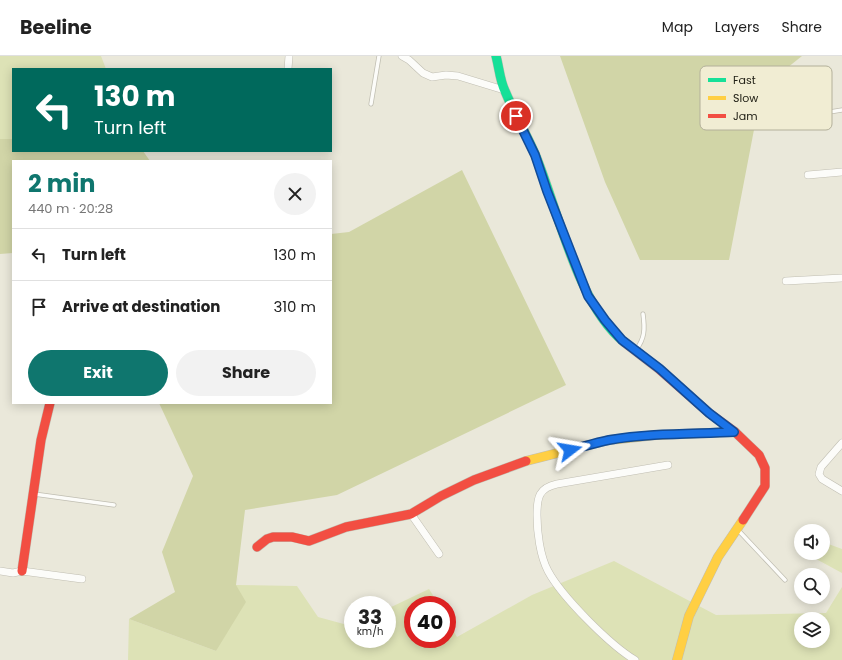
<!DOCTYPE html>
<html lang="en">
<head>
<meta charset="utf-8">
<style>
  body { margin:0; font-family:Poppins,sans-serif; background:#f2f2f2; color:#222; height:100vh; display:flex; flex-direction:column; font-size:15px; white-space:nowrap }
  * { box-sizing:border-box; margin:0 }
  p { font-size:13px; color:#767676 }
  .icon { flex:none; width:22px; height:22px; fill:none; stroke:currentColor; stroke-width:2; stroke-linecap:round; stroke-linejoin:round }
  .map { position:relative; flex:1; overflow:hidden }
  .details { position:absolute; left:12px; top:104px; width:320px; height:244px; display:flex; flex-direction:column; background:#fff; border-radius:0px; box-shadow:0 2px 10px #0003 }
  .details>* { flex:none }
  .banner { position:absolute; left:12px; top:12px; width:320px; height:84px; border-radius:0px; box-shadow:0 2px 10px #0003; background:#00695c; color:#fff; overflow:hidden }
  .tools { position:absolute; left:794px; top:468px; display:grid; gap:8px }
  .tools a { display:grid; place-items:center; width:36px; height:36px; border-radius:50%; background:#fff; box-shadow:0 2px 10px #0003; font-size:20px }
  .speed { position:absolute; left:344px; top:540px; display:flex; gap:8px; font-size:20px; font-weight:700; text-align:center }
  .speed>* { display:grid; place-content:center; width:52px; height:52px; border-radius:50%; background:#fff; box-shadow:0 2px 10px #0003; line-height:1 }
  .speed small { font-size:10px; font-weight:400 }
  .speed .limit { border:6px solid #d22; background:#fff; color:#111 }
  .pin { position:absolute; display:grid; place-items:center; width:34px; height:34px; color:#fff; margin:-17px; border:2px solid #fff; border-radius:50%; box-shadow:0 1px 4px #0007 }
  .me { position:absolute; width:44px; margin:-22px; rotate:76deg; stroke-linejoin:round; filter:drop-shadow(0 0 3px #0008) }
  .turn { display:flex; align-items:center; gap:14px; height:84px; padding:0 16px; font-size:18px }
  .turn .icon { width:52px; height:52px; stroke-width:2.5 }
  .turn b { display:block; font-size:28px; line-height:34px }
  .round { display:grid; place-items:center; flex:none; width:42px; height:42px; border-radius:21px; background:#f2f2f2 }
  .overview { display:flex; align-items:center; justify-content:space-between; height:68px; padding:0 16px }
  h1 { font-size:24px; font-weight:700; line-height:30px; color:#0f766e }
  .button { display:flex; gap:8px; margin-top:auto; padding:8px 16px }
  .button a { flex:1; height:46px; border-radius:24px; background:#0f766e; color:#fff; font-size:16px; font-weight:700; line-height:46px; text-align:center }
  .button a+a { background:#f2f2f2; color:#222 }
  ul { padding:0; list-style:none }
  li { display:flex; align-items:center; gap:12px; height:52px; padding:0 16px; border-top:1px solid #e0e0e0 }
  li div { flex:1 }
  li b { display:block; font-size:15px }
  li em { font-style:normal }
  header { display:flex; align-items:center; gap:24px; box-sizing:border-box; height:56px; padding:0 20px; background:#fff; border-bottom:1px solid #e0e0e0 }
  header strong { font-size:19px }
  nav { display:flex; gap:22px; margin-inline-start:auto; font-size:14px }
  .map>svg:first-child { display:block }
  .green { fill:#dde2b6; fill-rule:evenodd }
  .forest { fill:#d1d5a7 }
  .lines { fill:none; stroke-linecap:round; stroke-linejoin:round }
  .lane-casing { stroke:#c0beb2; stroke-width:5 }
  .street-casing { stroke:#c0beb2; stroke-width:8 }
  .fast-casing { stroke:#c0beb2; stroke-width:10 }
  .slow-casing { stroke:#c0beb2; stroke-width:10 }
  .jam-casing { stroke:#c0beb2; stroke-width:10 }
  .lane { stroke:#fcfcf9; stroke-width:3.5 }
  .street { stroke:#fcfcf9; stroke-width:7 }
  .fast { stroke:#16e098; stroke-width:9 }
  .slow { stroke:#ffcf43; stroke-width:9 }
  .jam { stroke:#f24e42; stroke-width:9 }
  .route-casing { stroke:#114b97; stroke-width:10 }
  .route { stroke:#1a73e8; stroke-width:7 }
  .key { fill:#f1edd3; stroke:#b3b09a; stroke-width:1 }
  .key-label { font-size:11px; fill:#212016 }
</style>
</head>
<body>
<header>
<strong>Beeline</strong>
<nav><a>Map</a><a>Layers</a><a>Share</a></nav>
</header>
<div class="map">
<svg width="842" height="604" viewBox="0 0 842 604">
  <rect width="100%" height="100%" fill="#eae8da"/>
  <!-- green -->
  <g class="green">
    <path d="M0 0H101L106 13H13V83H0Z"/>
    <path d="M823 486 842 493V517L805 497H823Z"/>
    <path d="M614 505 716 559 826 557 842 531V604H128L129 563 216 595 236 529 297 530 318 561 351 570 353 569V583H387V553L429 533 439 549H413V583H447V564L457 581 532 539ZM801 563H823V585H801Z"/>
  </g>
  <!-- forest -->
  <g class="forest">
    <path d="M560 0H802L762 32 729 204H640L605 126Z"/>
    <path d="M0 83H13V95H143L150 105H13V197L0 198Z"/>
    <path d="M462 114 566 329 337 439 245 454 236 529 246 546 216 595 129 563 175 536 162 496 193 420 159 347H331V178L349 176Z"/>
  </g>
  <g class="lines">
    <!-- lane casing -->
    <g class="lane-casing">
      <g id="lane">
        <path d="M371 48 379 0"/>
        <path d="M799 61 842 54"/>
        <path d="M636 294C645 282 645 273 643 258"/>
        <path d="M34 438 114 449"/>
        <path d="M738 474 785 524"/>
      </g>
    </g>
    <!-- street casing -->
    <g class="street-casing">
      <g id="street">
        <path d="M402 0 409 4 423 17 432 21 446 19 458 20 504 34"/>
        <path d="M288 13 289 0"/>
        <path d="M808 119 842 116"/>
        <path d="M786 225 842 222"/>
        <path d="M842 387 821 411 819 418 822 423 842 435"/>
        <path d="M411 458 439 498"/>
        <path d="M0 515 13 517 22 515 82 523"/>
        <path d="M635 604C610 589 562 541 548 515 540 500 537 476 537 459 537 441 539 432 557 428L668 409"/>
      </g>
    </g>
    <!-- fast casing -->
    <g class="fast-casing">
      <path id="fast" d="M496 0C499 11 500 25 505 35 514 57 526 77 535 98 558 153 577 248 624 286"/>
    </g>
    <!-- slow casing -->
    <g class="slow-casing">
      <g id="slow">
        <path d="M526 405 609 384 656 379 735 376"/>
        <path d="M677 604 689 560 718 501 743 464"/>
      </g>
    </g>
    <!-- jam casing -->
    <g class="jam-casing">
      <g id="jam">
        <path d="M624 286 659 313 709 357 735 376 759 399 765 412V430L743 464"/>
        <path d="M257 491 267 483 273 481H292L309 485 346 471 411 458 441 440 474 424 526 405"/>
        <path d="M22 515 41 384 50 347"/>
      </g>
    </g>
    <!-- lane -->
    <use href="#lane" class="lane"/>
    <!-- street -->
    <use href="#street" class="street"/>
    <!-- fast -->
    <use href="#fast" class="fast"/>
    <!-- slow -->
    <use href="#slow" class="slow"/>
    <!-- jam -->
    <use href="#jam" class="jam"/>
  </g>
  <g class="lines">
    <!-- route casing -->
    <g class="route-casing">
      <path id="route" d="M516 60 535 99 547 135 588 240 605 264 622 284 660 313 709 357 734 376C693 378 650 377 609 384 595 387 582 391 570 394"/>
    </g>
    <!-- route -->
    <use href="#route" class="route"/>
  </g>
  <!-- legend -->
  <rect x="700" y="10" width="132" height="64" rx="6" class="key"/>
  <rect x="708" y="22" width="18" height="4" fill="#16e098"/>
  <rect x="708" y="40" width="18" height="4" fill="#ffcf43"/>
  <rect x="708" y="58" width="18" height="4" fill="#f24e42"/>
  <g class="key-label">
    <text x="733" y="28">Fast</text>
    <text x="733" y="46">Slow</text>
    <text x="733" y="64">Jam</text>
  </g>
</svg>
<div class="tools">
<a><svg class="icon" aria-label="sound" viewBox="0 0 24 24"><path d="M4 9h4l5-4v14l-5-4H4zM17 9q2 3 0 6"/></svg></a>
<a><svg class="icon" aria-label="search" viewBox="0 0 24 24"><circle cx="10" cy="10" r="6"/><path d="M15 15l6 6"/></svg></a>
<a><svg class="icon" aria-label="layers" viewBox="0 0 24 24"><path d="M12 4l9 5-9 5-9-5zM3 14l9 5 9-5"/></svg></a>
</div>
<div class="speed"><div>33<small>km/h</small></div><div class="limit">40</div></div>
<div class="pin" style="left:516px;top:60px;background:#d93025"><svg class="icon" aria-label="arrive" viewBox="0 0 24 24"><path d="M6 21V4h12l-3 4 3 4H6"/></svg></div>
<svg class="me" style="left:570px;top:394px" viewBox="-20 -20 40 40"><path d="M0-17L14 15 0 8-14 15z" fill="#1a73e8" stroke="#fff" stroke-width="4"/></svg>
<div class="banner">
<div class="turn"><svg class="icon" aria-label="left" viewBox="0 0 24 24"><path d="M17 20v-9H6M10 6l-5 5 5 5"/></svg><div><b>130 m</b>Turn left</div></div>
</div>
<section class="details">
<div class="overview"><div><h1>2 min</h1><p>440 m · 20:28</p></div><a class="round"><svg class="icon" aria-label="close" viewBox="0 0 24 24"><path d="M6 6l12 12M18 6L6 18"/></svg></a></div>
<ul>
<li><svg class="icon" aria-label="left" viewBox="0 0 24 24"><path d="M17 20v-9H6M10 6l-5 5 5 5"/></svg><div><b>Turn left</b></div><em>130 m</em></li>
<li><svg class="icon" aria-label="arrive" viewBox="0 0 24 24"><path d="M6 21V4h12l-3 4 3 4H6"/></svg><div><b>Arrive at destination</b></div><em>310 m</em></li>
</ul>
<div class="button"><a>Exit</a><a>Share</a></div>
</section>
</div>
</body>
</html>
